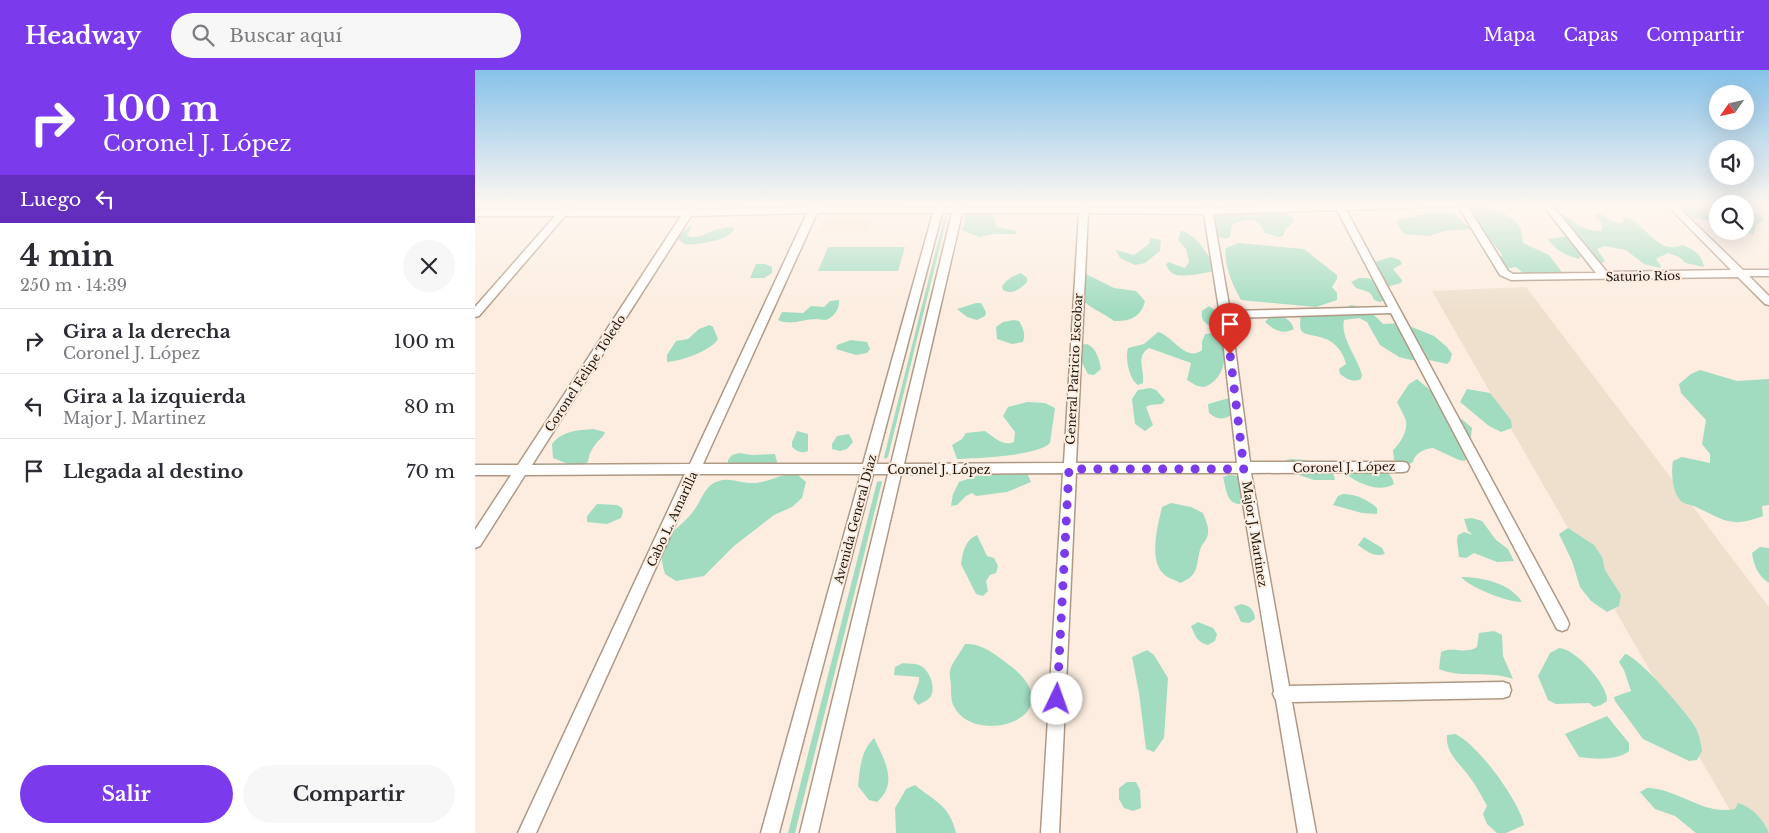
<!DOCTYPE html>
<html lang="es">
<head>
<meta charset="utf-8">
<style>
  body { margin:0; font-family:"Libre Baskerville",serif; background:#f7f7f7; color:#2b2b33; height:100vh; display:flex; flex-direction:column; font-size:19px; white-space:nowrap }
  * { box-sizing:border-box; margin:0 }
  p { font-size:16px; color:#7c7c81 }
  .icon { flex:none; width:28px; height:28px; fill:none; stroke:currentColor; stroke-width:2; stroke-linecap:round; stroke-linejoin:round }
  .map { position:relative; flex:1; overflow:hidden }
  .sheet { display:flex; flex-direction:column; background:#fff; width:475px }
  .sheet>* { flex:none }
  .top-card { background:#7c3aed; color:#fff; overflow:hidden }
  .needle { width:32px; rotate:236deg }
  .controls { position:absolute; left:1234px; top:15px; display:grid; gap:10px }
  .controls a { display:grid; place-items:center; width:45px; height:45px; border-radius:50%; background:#fff; box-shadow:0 5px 20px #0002; font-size:25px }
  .pin { position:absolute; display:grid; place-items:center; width:42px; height:42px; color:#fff; margin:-51px -21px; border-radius:50% 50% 50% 0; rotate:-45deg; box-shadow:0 0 5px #0007 }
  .pin .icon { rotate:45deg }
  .me { position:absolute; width:55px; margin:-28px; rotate:3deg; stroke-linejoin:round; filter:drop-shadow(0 0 4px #0008) }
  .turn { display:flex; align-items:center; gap:18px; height:105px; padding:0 20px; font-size:22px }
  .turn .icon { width:65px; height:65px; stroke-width:2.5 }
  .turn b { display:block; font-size:35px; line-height:42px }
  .then { display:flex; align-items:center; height:48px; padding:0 20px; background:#0003; gap:10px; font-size:19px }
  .round { display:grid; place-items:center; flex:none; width:52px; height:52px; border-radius:26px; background:#f7f7f7 }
  .summary { display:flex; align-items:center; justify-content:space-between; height:85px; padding:0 20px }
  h1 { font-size:30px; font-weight:700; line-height:38px }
  .button { display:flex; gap:10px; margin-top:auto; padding:10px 20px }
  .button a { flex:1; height:58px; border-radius:30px; background:#7c3aed; color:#fff; font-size:20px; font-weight:700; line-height:58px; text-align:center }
  .button a+a { background:#f7f7f7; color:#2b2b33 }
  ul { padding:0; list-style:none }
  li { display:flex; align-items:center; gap:15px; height:65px; padding:0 20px; border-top:1px solid #e1e1e2 }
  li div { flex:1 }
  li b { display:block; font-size:19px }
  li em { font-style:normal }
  header { display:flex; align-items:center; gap:30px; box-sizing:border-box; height:70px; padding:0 25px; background:#7c3aed; color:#fff }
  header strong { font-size:24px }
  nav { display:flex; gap:28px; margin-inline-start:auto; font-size:18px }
  .search { width:350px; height:45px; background:#f7f7f7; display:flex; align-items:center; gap:12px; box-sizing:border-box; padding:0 18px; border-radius:28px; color:#7c7c81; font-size:19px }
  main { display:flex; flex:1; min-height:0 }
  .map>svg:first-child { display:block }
  .commercial { fill:#efe0cd }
  .built { fill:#fbe2cd }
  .green { fill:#a1dcc1 }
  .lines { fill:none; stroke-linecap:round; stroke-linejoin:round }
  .minor-casing { stroke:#af9985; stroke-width:3 }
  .minor { fill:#fff; fill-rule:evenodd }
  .route { stroke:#7c3aed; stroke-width:9; stroke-dasharray:0 16.2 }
  .labels { text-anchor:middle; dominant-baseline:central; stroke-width:4; stroke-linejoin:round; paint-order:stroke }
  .street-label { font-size:12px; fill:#1c140c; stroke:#fcede0 }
</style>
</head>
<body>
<header>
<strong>Headway</strong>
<div class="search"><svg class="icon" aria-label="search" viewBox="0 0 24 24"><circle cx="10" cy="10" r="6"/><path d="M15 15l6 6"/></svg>Buscar aquí</div>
<nav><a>Mapa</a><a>Capas</a><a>Compartir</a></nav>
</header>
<main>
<section class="sheet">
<div class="top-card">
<div class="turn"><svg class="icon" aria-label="right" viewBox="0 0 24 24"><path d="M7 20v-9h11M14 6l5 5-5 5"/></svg><div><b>100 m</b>Coronel J. López</div></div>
<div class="then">Luego<svg class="icon" aria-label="left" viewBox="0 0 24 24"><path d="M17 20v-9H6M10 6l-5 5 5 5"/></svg></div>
</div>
<div class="summary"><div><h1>4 min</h1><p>250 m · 14:39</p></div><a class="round"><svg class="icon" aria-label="close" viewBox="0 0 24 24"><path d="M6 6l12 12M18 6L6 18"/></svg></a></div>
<ul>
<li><svg class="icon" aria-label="right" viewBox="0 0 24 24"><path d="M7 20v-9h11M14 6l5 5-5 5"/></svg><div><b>Gira a la derecha</b><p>Coronel J. López</p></div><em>100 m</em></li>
<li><svg class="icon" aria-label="left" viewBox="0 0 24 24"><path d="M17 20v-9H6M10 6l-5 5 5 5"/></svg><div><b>Gira a la izquierda</b><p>Major J. Martinez</p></div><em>80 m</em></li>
<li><svg class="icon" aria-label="arrive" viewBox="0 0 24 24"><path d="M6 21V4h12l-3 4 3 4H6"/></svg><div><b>Llegada al destino</b></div><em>70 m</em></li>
</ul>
<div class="button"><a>Salir</a><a>Compartir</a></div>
</section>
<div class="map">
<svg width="1294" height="763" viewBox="0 0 1294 763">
  <rect width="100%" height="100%" fill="#fcede0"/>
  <!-- commercial -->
  <path class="commercial" d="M1051 217 1294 537V763H1268L957 221Z"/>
  <!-- built -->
  <path class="built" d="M351 147 400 148 394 162H344Z"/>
  <!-- green -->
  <g class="green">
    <path d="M1206 134H1242V151L1209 148 1203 136Z"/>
    <path d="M760 135H789L817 146 819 151 810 160 808 166 804 167 790 163C782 146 774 149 757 154L755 167 751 169 741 166 736 147 741 142Z"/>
    <path d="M996 135C1009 135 1036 144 1043 154 1047 159 1047 167 1048 173L1074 185 1093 210 1070 207 1054 208 1041 197 1030 199 1023 187 1027 186 1026 183 1008 162 993 139Z"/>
    <path d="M518 139 521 157 542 161 541 164H518L504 167 485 159 489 157 490 145 499 140Z"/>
    <path d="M959 142 979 144 996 159 969 161 954 166 929 164 921 152 926 149Z"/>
    <path d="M1079 143C1090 142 1092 147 1100 153 1106 158 1118 161 1127 161V153L1121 148V143C1131 144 1137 154 1147 153L1149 148H1153C1171 155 1184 186 1207 175 1219 179 1227 185 1229 197L1211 193 1204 187 1193 183 1181 189 1186 196 1185 198 1169 194 1151 180 1129 176 1122 179 1130 191 1128 193 1106 186 1104 189C1091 185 1081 181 1073 169L1093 166Z"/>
    <path d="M1276 144H1285L1289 149 1281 156 1278 165 1263 161H1270V147Z"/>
    <path d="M472 147 413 387 410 389 409 387 469 148Z"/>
    <path d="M218 154 212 165 215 167C230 168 238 156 258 157L259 160C254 170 221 176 210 174L204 170V165Z"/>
    <path d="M706 161C719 162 738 188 739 201 731 203 706 208 699 204 695 203 693 198 691 195L693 192 710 198 714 192 711 179 703 170Z"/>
    <path d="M675 168 686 170 685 181 670 193 660 195 645 188 641 180 659 185 674 174Z"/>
    <path d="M763 173 829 179 862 205V209L857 217 862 223V230L841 237 766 230C758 216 748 193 751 178Z"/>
    <path d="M353 177H430L423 201H343Z"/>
    <path d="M916 187 925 190 927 194 918 199 927 210 926 213 911 217 899 194 900 192Z"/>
    <path d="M281 194H290L297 197V203L289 208H275Z"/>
    <path d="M546 203 552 208V212C545 219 538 225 528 220L527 216C532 209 538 206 546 203Z"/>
    <path d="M606 204H611L639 218 661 221 670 231C667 246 655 252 639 251 624 239 585 227 606 204Z"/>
    <path d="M884 208C902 207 903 215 912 229L905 232 899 230C896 220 889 221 881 218L876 212Z"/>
    <path d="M364 230C365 237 360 246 353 249 349 251 346 249 342 249 328 249 316 256 303 250L307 242 328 243 336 236 349 237 355 231Z"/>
    <path d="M501 233H506L511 242 510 246 502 250 492 247 482 239Z"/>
    <path d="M876 235 892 238 908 254 927 253 959 266 972 277 977 284 975 291 972 294 954 290H936L924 287 905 275 892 252 884 248 869 250C865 268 883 288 887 305L886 309C878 313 872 309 865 304L864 299 871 294C868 282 860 271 848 268 831 262 822 269 826 244 839 242 856 248 868 243L872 237Z"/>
    <path d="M734 236 741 241 746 251 738 257C729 253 726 251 727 241Z"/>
    <path d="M797 244C808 246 815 248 819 259 807 265 799 260 790 252Z"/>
    <path d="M539 250 544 251C548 258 551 264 548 272L537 274 522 269 521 257 528 252Z"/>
    <path d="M235 255 238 257 243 269C236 281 206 291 192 292V285L201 271 213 269 224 259Z"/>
    <path d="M683 262C697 265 711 293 727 280V272L730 264 740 263C756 279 751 310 729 317L722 316 712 310 716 293 674 278C660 287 670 299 668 313L663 315C654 309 650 288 653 278L669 274Z"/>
    <path d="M376 270 392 272 395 279 392 283 381 285 361 279 362 275Z"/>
    <path d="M612 274C622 279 624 289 626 299L619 305 613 304 605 289 606 275Z"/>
    <path d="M1225 300 1262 311 1294 309V435L1287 436 1288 446C1256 458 1251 451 1221 437 1217 435 1210 434 1207 432 1197 424 1196 402 1198 391L1207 387 1235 393V384L1227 374 1231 350 1206 323 1204 314 1216 304Z"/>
    <path d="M942 309 955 320 970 346 988 350 997 358 996 367 988 373 992 387 990 391 984 390 958 378C949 379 940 383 938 392L933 395 919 390 918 380C925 374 933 361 931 351 929 345 925 338 922 332L934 314Z"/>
    <path d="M675 318 681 320 690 330 687 334 675 335 671 337 678 355 670 361 660 354 657 329 663 320Z"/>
    <path d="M992 319 1015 323 1036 350 1037 358 1026 362 1014 356 985 332Z"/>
    <path d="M754 328 757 329 762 341C751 349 745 352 734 343L733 334Z"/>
    <path d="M552 332 570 333 580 338 575 373C563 386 501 388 482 389L477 375 487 369 491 363 510 361C519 367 528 377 539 372L540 362 528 346 533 337Z"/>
    <path d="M118 359 130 362C128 368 124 369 120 375 107 392 123 393 93 399V394L78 388 77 374C87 361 103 360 118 359Z"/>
    <path d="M322 361 333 364V381C327 384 321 381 317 377V372Z"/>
    <path d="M374 364 378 372 372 379 365 381 357 379V374L362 366Z"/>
    <path d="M264 383 277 385 300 384 302 392 300 394H274L261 397 253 396V390L257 385Z"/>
    <path d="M817 389C832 390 857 391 860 410H839L812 401 811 390Z"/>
    <path d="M877 396 910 398 917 408 919 414C905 423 886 414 873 406Z"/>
    <path d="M523 398 552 403 556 412 532 422 501 426 497 423 491 426 482 435 476 436 478 424 484 412Z"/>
    <path d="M309 405H323L331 412 327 428 317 437 299 445 259 476 229 506 201 511 190 504C178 466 202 464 220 439 226 431 230 416 241 412 254 406 265 414 279 413 288 413 299 408 309 405Z"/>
    <path d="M754 405 762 406 770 421 771 433C752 438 752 422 748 407Z"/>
    <path d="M406 411 407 412 320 763H313L402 412Z"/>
    <path d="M868 424C881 424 893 430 902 438V444L887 443 858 435 863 426Z"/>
    <path d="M696 433 716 437 728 443C730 449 734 456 733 463 733 468 729 472 726 477 720 494 726 505 705 513 701 510 695 509 691 506 672 493 683 455 687 437Z"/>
    <path d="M122 434 142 435 147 438 148 442 146 448 132 454 112 452V446Z"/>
    <path d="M997 448 1007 451 1021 470 1033 479 1039 491 1022 492 999 483 991 488 984 487 982 470 983 465 989 462 998 465 993 461 989 449Z"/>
    <path d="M1093 458 1119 475 1127 487 1130 500 1146 525 1144 536 1132 542 1116 531 1105 517 1097 491 1084 464Z"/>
    <path d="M502 465 512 486 519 488 523 496 521 503 515 505 511 511 513 521 508 526 501 524 486 494C488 482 490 470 502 465Z"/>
    <path d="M889 467 907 478 910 484C899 487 892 482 883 475Z"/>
    <path d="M1285 477 1294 478V513C1283 506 1279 496 1277 483Z"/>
    <path d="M986 507C1007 507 1035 513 1047 532 1032 532 996 518 986 507Z"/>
    <path d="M766 534C775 536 779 539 780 549L774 553 766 552 759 537Z"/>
    <path d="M723 552 738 558 742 564 740 571 733 575C722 572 720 566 716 556Z"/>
    <path d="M1019 561 1027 565 1028 586 1038 609C1014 600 987 609 964 599L966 582C977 576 990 585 1002 577L1004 563Z"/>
    <path d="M490 574C509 573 523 587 537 597 601 649 493 680 477 632 476 627 476 621 476 616 476 612 474 605 475 601 477 592 486 582 490 574Z"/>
    <path d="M1084 578C1100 578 1134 616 1132 631L1126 635 1119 637 1114 633 1081 634 1073 630 1063 606 1075 583Z"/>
    <path d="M672 580 679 585 693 608 689 668 679 682 671 679 664 623 657 587Z"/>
    <path d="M1150 584C1163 586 1214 645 1221 658 1224 665 1226 673 1227 681L1222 690 1214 691 1168 669 1140 631 1139 627 1156 621 1149 600 1144 592Z"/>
    <path d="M428 593C433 594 439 593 444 595 454 599 461 616 456 626 454 630 447 633 443 635L438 628 444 611V607L419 605 420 597Z"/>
    <path d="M1132 646 1154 673V681C1142 691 1118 689 1104 687L1090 664Z"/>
    <path d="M980 664C1002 673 1045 732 1049 755L1031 763H1022L1012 754 1008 744 1012 736C1007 727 1002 717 996 709 986 694 970 684 972 665Z"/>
    <path d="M399 668C409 689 424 713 402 732L394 730 383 716C385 697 386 681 399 668Z"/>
    <path d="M652 712H661L665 720 666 738 658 741 649 738 644 729V718Z"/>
    <path d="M440 715C460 732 474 734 481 763H421L420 738 431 719Z"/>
    <path d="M1172 718C1202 718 1229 746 1260 739L1263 733C1277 737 1288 749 1294 763H1221L1200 746 1180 739 1165 722Z"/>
  </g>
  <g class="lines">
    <!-- minor casing -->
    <g class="minor-casing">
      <path id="minor" d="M336 134H345L344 137 459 138 460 134H469V138H479L480 134H488V138H604V134H614L613 138H728V134H737V138L874 134H991L1033 201 1038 204 1121 203 1067 134H1076L1132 202 1256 200 1191 134H1200L1268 200H1294V206H1274L1294 226V235L1290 234 1263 207 1036 210 1025 205 983 136 871 140 1092 549 1094 554 1092 559 1087 561 1082 559 916 243 756 248 775 392H928L932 393 934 397 932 401 928 402 776 403 814 616 1028 612 1034 614 1036 620 1034 626 1028 628 817 632 841 763H823L801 630 798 624 799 621 763 403H601L584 763H566L588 403 426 404 343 763H325L413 404H398L304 763H286L386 404H223L61 763H43L210 404 50 405 5 476 0 478V460L36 405H0V395H43L206 146H90L4 246 0 247V237L80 146H0V140H85L92 135 97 138 95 140H210L216 135 221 138 219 140 335 137ZM862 140 913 237 755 241 738 144ZM332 143 215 394 57 395 216 146ZM342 143H458L388 394H228ZM467 143H477L416 394H401ZM487 143H604L589 393 429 394ZM613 143 729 144 745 245 762 393H601Z"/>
    </g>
    <!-- minor -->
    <use href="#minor" class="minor"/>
  </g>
  <!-- sky -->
  <linearGradient id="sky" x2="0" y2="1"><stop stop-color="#87c2e9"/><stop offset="0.56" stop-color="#fef7f1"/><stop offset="1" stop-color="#fef7f1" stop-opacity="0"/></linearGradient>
  <rect width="1294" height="241" fill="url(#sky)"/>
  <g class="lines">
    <!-- route -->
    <path class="route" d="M582 629 594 399H769L755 284"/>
  </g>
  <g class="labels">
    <!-- street labels -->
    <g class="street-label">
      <text transform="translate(1168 206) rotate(-1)">Saturio Ríos</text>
      <text transform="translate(599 299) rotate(-87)">General Patricio Escobar</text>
      <text transform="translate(110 303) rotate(-57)">Coronel Felipe Toledo</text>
      <text transform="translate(869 397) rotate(-1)">Coronel J. López</text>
      <text x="464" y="399">Coronel J. López</text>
      <text transform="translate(197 449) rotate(-65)">Cabo L. Amarilla</text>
      <text transform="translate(380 449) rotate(-75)">Avenida General Diaz</text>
      <text transform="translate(780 464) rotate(81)">Major J. Martinez</text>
    </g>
  </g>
</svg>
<div class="controls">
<a><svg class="needle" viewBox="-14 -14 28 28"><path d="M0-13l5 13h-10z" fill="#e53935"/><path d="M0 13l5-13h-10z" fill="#7c7c81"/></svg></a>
<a><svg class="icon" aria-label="sound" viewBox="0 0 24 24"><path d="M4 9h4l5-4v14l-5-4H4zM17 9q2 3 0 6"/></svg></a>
<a><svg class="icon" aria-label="search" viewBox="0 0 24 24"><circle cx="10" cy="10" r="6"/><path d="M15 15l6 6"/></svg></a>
</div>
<div class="pin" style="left:755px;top:284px;background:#d93025"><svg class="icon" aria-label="arrive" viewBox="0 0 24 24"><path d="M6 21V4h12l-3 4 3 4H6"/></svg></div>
<svg class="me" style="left:582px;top:629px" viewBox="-20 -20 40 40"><circle r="19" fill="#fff"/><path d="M0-13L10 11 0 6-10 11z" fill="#7c3aed"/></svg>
</div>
</main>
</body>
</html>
